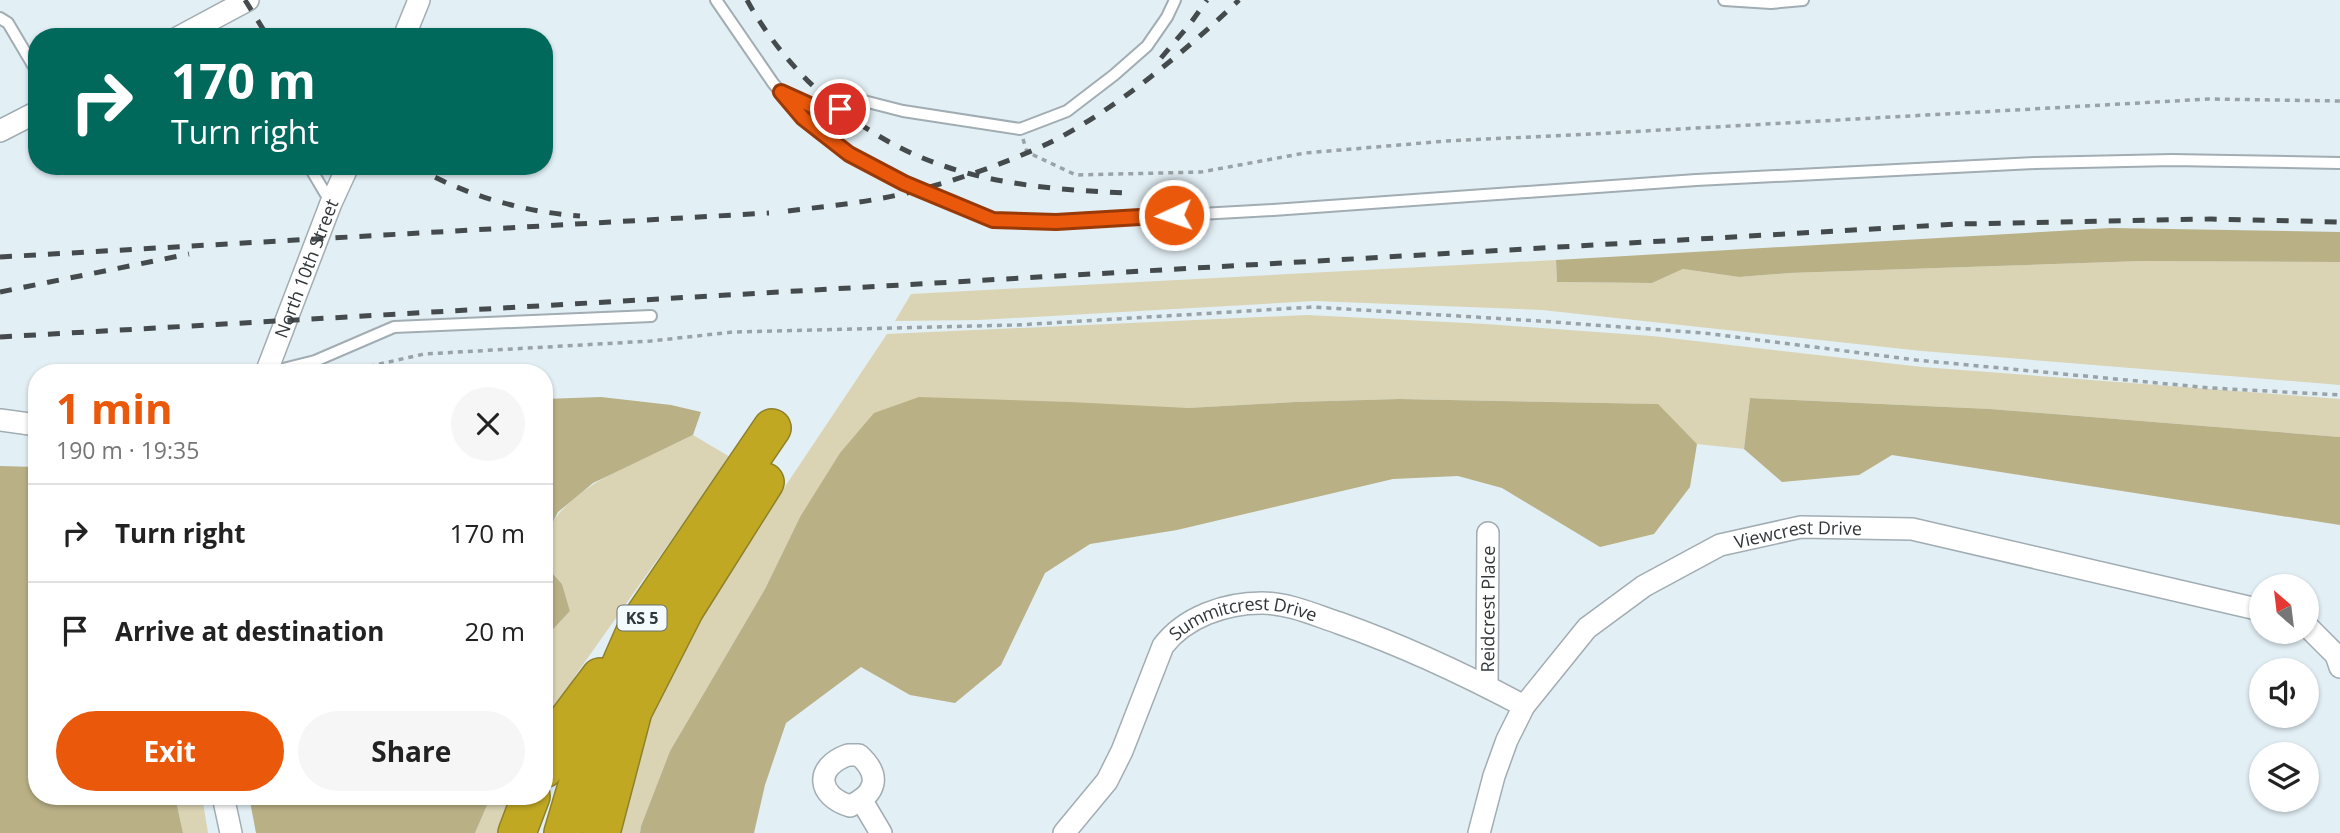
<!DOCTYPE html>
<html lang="en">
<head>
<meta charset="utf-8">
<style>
  body { margin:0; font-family:"Open Sans",sans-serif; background:#f6f6f6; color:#222; height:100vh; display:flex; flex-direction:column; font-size:26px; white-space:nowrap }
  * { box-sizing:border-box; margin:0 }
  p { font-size:23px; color:#767676 }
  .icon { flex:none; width:38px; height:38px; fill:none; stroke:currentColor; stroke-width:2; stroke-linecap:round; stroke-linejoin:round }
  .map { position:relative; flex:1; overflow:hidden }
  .sheet { position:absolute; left:28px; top:364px; width:525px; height:441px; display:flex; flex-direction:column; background:#fff; border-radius:28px; box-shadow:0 2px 5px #0004 }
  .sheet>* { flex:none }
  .guide { position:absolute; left:28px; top:28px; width:525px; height:147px; border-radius:28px; box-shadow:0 2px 5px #0004; background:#00695c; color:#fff; overflow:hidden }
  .needle { width:46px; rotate:332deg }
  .controls { position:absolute; left:2249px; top:574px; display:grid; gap:14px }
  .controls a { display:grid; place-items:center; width:70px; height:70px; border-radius:50%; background:#fff; box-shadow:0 2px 5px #0004; font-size:35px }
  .pin { position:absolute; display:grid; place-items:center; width:60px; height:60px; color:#fff; margin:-30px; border:4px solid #fff; border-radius:50%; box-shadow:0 2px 7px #0007 }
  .me { position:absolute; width:77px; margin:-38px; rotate:267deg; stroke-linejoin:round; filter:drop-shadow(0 0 5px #0008) }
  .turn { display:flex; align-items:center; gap:24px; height:147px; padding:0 28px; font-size:32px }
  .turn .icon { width:91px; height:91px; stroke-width:2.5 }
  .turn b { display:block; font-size:49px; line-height:60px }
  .round { display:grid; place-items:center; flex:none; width:74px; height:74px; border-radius:37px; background:#f6f6f6 }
  .head { display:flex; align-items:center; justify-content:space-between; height:119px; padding:0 28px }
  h1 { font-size:42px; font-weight:700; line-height:52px; color:#ea580c }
  .cta { display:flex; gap:14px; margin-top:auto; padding:14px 28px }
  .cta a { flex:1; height:80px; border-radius:42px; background:#ea580c; color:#fff; font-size:28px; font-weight:700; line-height:80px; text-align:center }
  .cta a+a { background:#f6f6f6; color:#222 }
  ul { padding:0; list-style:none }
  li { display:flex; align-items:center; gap:21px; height:98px; padding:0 28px; border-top:2px solid #e0e0e0 }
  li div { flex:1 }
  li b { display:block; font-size:26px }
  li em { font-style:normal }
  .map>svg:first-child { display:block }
  .green { fill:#dad4b4 }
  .forest { fill:#b9b085 }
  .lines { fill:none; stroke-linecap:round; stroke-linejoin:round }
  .service-casing { stroke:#a1adb2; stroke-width:14 }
  .minor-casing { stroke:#a1adb2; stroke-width:24 }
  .motorway-casing { stroke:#8e802a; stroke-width:40 }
  .path { stroke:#99a3a7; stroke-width:3.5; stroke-dasharray:5 5; stroke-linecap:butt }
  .service { stroke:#fff; stroke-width:10 }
  .minor { stroke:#fff; stroke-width:21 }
  .motorway { stroke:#c0a823; stroke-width:37 }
  .rail { stroke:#454b4d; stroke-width:5; stroke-dasharray:12 12; stroke-linecap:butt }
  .route-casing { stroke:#983908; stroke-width:18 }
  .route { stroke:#ea580c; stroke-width:12 }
  .labels { text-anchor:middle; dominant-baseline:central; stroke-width:7; stroke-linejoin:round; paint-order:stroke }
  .shield { fill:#f3fbff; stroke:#6b7174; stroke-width:2 }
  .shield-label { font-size:16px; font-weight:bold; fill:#313638 }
  .street-label { font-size:18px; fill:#313638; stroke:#f3fbff }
</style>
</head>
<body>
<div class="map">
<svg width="2340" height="833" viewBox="0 0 2340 833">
  <rect width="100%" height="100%" fill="#e2eff5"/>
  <!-- green -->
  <g class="green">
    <path d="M1556 260 1557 282 1652 283 1683 269 1739 277 1789 273 2142 261 2340 262V385L1922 351 1542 310 1314 301 979 320 895 321 911 294Z"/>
    <path d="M1307 315 1486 324 1652 336 1922 367 2340 399V437L1990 409 1750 398 1744 449 1697 444 1657 404 1399 399 1295 402 1188 408 800 517 765 589 670 751 641 826 640 833H615L638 747 658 699 688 641 760 524 887 334Z"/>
    <path d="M693 435 730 457 577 673 544 730V639L570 611 562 584 544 564C544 556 543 545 545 537 564 485 646 459 693 435Z"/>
    <path d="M175 796H202L208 833H183Z"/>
    <path d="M491 796H516L503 833H475Z"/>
  </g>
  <!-- forest -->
  <g class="forest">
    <path d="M2111 228 2340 232V262L2142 261 1789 273 1739 277 1683 269 1652 283 1557 282 1556 260Z"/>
    <path d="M601 397 671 405 701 412 693 435 593 483 558 512 544 539V399Z"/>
    <path d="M919 397 1070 402 1188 408 1295 402 1399 399 1658 404 1697 444 1690 487 1654 534 1600 547 1502 488 1458 476 1393 479 1177 530 1090 544 1045 573 1001 665 955 703 910 695 861 667 786 723 765 785 754 833H640L641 826 670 751 765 589 800 517 840 453 874 413Z"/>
    <path d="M1750 398 1990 409 2340 437V525L1892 455 1859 475 1782 482 1744 449Z"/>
    <path d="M0 466 37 467V796H175L183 833H0Z"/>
    <path d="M544 564 562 584 570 611 544 639Z"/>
    <path d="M249 796H491L475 833H256Z"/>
  </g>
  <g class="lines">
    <!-- service casing -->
    <g class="service-casing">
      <g id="service">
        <path d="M716 0 773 83 803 119 818 132 849 154 871 166 904 182 993 220 1056 222 1273 210 1696 180 2035 163 2172 160 2340 163"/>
        <path d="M1724 0 1771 3 1803 0"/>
        <path d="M0 18 8 23 37 72"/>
        <path d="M785 95 812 106 840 109 852 98 903 111 1020 129 1067 111 1114 75 1147 46 1167 17 1175 0"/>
        <path d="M309 166 331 203"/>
        <path d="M267 373 315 361 394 327 651 316"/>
      </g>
    </g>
    <!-- minor casing -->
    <g class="minor-casing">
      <g id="minor">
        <path d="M179 37 248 0"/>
        <path d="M404 37 419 0"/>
        <path d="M0 131 37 112"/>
        <path id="s1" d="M266 373 331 203 348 166"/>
        <path d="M0 420 37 425"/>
        <path d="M2306 625 2336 655 2340 667"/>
        <path id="s2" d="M1487 686 1488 533"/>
        <path d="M848 755H859C882 776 876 794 850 806 817 796 814 767 848 755Z"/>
        <path d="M223 796 231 833"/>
        <path d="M862 801 881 833"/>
        <path id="s3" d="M1064 833 1107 781 1122 751 1163 646C1185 617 1225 603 1262 603 1288 603 1315 615 1339 623 1404 646 1464 674 1524 706"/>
        <path id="s4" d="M1479 833 1494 776 1507 740 1524 706 1587 628 1644 586 1720 545 1801 527 1912 529 2261 610"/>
      </g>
    </g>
    <!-- motorway casing -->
    <g class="motorway-casing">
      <g id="motorway">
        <path d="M544 769 567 721 600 677"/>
        <path d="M517 833 531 796"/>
        <path d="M563 833 596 721 638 625 772 428"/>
        <path d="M601 833 633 711 685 609 765 482"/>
      </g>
    </g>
    <!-- path -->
    <g class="path">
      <path d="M1023 139 1027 152 1076 175 1201 172 1305 153 1446 141 1591 134 2209 99 2340 101"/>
      <path d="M340 373 424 354 651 341 733 332 1017 325 1313 307 1539 321 1704 333 1916 360 2211 388 2340 395"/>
    </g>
    <!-- service -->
    <use href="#service" class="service"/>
    <!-- minor -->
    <use href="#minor" class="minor"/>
    <!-- motorway -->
    <use href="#motorway" class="motorway"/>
    <!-- rail -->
    <g class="rail">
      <path d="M245 0 268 37"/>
      <path d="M747 0C789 77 863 140 947 167 1004 186 1065 190 1125 193"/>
      <path d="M1161 58 1190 24 1207 0"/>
      <path d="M414 166C464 195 523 212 580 216"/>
      <path d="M788 211C820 207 852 204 883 198 936 188 1000 166 1049 143 1114 111 1187 50 1239 0"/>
      <path d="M0 257 769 213"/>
      <path d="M0 292 189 254"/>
      <path d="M0 337 1958 224 2211 219 2340 222"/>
    </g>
  </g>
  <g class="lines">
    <!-- route casing -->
    <g class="route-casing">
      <path id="route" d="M840 109 812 106 781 92 803 118 849 154 904 183 993 220 1056 222 1174 215"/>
    </g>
    <!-- route -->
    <use href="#route" class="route"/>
  </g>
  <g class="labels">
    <!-- shield labels -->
    <rect class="shield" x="617.5" y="605.5" width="49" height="25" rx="5"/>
    <g class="shield-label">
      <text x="642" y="618">KS 5</text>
    </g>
    <!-- street labels -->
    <g class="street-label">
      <text stroke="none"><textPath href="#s1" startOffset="112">North 10th Street</textPath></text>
      <text stroke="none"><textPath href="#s4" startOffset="472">Viewcrest Drive</textPath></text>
      <text stroke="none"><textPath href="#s2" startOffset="77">Reidcrest Place</textPath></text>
      <text stroke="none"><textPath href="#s3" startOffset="304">Summitcrest Drive</textPath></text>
    </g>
  </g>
</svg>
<div class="controls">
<a><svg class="needle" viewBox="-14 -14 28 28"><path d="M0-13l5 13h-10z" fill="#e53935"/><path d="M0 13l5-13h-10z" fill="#767676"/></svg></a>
<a><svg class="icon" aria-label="sound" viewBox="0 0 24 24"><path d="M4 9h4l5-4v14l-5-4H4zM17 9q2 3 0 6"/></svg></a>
<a><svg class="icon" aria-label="layers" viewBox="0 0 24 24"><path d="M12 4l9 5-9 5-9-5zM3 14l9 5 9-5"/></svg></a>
</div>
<div class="pin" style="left:840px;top:109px;background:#d93025"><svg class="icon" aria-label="arrive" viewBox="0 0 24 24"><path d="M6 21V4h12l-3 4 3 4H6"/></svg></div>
<svg class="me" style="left:1174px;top:215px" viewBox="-20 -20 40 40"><circle r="17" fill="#ea580c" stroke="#fff" stroke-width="3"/><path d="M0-11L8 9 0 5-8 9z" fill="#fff"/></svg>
<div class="guide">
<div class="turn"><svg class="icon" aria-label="right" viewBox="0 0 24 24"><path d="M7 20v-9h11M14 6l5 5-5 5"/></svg><div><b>170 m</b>Turn right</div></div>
</div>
<section class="sheet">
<div class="head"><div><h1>1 min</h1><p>190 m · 19:35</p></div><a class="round"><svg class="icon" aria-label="close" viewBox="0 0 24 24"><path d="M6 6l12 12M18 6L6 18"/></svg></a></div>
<ul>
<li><svg class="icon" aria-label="right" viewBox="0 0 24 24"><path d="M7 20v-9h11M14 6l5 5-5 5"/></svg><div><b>Turn right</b></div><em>170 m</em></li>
<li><svg class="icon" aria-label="arrive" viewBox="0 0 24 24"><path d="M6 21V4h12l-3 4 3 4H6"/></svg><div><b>Arrive at destination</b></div><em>20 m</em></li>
</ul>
<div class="cta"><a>Exit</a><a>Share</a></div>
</section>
</div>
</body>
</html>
